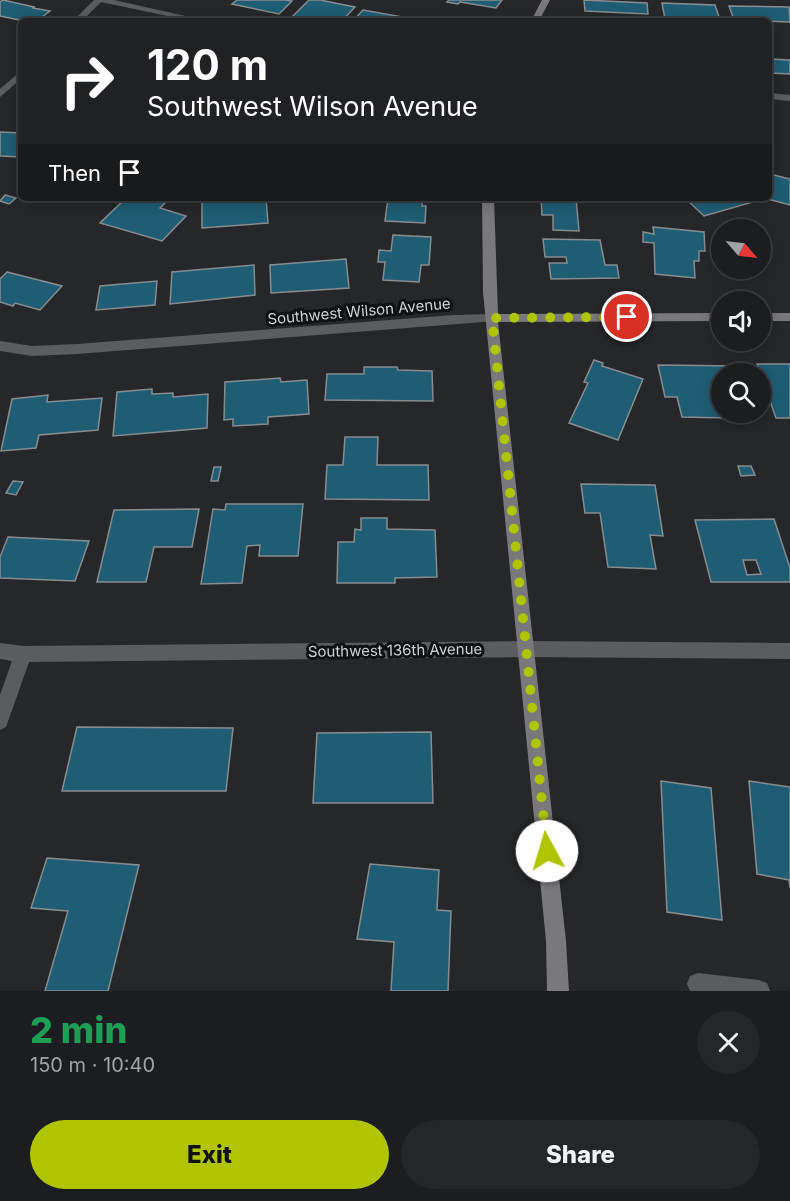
<!DOCTYPE html>
<html lang="en">
<head>
<meta charset="utf-8">
<style>
  body { margin:0; font-family:Inter,sans-serif; background:#252629; color:#f1f3f6; height:100vh; display:flex; flex-direction:column; font-size:22px; white-space:nowrap }
  * { box-sizing:border-box; margin:0 }
  p { font-size:20px; color:#a0a2a5 }
  .icon { flex:none; width:33px; height:33px; fill:none; stroke:currentColor; stroke-width:2; stroke-linecap:round; stroke-linejoin:round }
  .map { position:relative; height:991px; overflow:hidden }
  .side { display:flex; flex-direction:column; background:#1c1d20; flex:1 }
  .side>* { flex:none }
  .guide { position:absolute; left:18px; top:18px; width:754px; height:183px; border-radius:9px; box-shadow:0 3px 15px #0003,0 0 0 2px #3a3b3e; background:#202124; color:#fff; overflow:hidden }
  .needle { width:39px; rotate:118deg }
  .fabs { position:absolute; left:711px; top:219px; display:grid; gap:12px }
  .fabs a { display:grid; place-items:center; width:60px; height:60px; border-radius:50%; background:#1c1d20; box-shadow:0 3px 15px #0003,0 0 0 2px #3a3b3e; font-size:30px }
  .pin { position:absolute; display:grid; place-items:center; width:51px; height:51px; color:#fff; margin:-26px; border:3px solid #fff; border-radius:50%; box-shadow:0 2px 6px #0007 }
  .me { position:absolute; width:66px; margin:-33px; rotate:354deg; stroke-linejoin:round; filter:drop-shadow(0 0 4px #0008) }
  .turn { display:flex; align-items:center; gap:21px; height:126px; padding:0 30px; font-size:27px }
  .turn .icon { width:78px; height:78px; stroke-width:2.5 }
  .turn b { display:block; font-size:42px; line-height:51px }
  .then { display:flex; align-items:center; height:57px; padding:0 30px; background:#0003; gap:12px; font-size:22px }
  .round { display:grid; place-items:center; flex:none; width:63px; height:63px; border-radius:32px; background:#252629 }
  .summary { display:flex; align-items:center; justify-content:space-between; height:102px; padding:0 30px }
  h1 { font-size:36px; font-weight:800; line-height:45px; color:#1e9e55 }
  .primary-button { display:flex; gap:12px; margin-top:auto; padding:12px 30px }
  .primary-button a { flex:1; height:69px; border-radius:36px; background:#b0c500; color:#111; font-size:24px; font-weight:800; line-height:69px; text-align:center }
  .primary-button a+a { background:#252629; color:#f1f3f6 }
  .map>svg:first-child { display:block }
  .building { fill:#1e5d73; stroke:#888c8e; stroke-width:1.5; fill-rule:evenodd }
  .lines { fill:none; stroke-linecap:round; stroke-linejoin:round }
  .street { fill:#5b5c5d; fill-rule:evenodd }
  .secondary { fill:#79797c; fill-rule:evenodd }
  .route { stroke:#b0c500; stroke-width:10; stroke-dasharray:0 18 }
  .labels { text-anchor:middle; dominant-baseline:central; stroke-width:6; stroke-linejoin:round; paint-order:stroke }
  .street-label { font-size:15px; fill:#d0d1d3; stroke:#0f1011 }
</style>
</head>
<body>
<div class="map">
<svg width="790" height="991" viewBox="0 0 790 991">
  <rect width="100%" height="100%" fill="#25272a"/>
  <!-- building -->
  <g class="building">
    <path d="M3 0 34 7 33 8 50 11 37 21H24L0 16V2Z"/>
    <path d="M237 0H286L292 1 279 14 232 4Z"/>
    <path d="M309 0H320L355 7 342 21H311L292 17Z"/>
    <path d="M449 0H502L496 8 460 2 458 4 447 2Z"/>
    <path d="M584 0 647 3 648 14 585 11Z"/>
    <path d="M662 3 715 5 720 20 665 19Z"/>
    <path d="M729 6 789 7 790 22 734 20Z"/>
    <path d="M363 10 419 20 353 21Z"/>
    <path d="M770 59 790 60V74L770 73Z"/>
    <path d="M0 132 21 133V157L0 156Z"/>
    <path d="M770 174 790 179V205L764 198H770Z"/>
    <path d="M5 195 16 198 9 204 0 201Z"/>
    <path d="M126 198H170L160 208 186 216 162 241 100 223Z"/>
    <path d="M202 198H266L268 223 202 228Z"/>
    <path d="M388 198H423L422 206H426L425 223 385 221Z"/>
    <path d="M541 198H576L579 231 553 230V215H542Z"/>
    <path d="M685 198H748L753 202 704 216Z"/>
    <path d="M653 227 704 232 705 251H699V261H694L695 278 655 274 654 243 643 242V232L654 234Z"/>
    <path d="M393 235 431 237 429 265H421L419 282 383 280 385 262H378L379 250 391 251Z"/>
    <path d="M543 239 600 240 605 265H617L619 278 551 279 549 263H567L566 257H545Z"/>
    <path d="M346 259 349 288 271 293 270 265Z"/>
    <path d="M254 265 255 295 170 304 172 272Z"/>
    <path d="M7 272 62 286 40 310 15 303 13 306 0 302V279Z"/>
    <path d="M157 281 155 305 96 310 100 286Z"/>
    <path d="M594 360 603 363 602 366 643 379 618 440 569 423 588 383 584 382Z"/>
    <path d="M757 364H790V418H776Z"/>
    <path d="M658 365 740 366 743 374H722V412H725L727 418 682 417 677 397H665Z"/>
    <path d="M364 367H397L398 370 432 371 433 401 325 400 327 374H364Z"/>
    <path d="M280 378 281 382 307 380 309 414 268 417V424L233 426V419L224 420 225 382Z"/>
    <path d="M152 389V394L173 393V397L208 394 207 428 113 436 117 392Z"/>
    <path d="M48 395 47 402 102 398 98 430 39 435 36 448 1 451 12 399Z"/>
    <path d="M345 437H378L377 465H428L429 500 325 499 327 465H343Z"/>
    <path d="M738 466H751L755 475 741 476Z"/>
    <path d="M214 467H221L218 481H211Z"/>
    <path d="M13 481 23 482 16 495 6 493Z"/>
    <path d="M581 484 655 485 663 536 650 535 656 569 608 567 600 513H585Z"/>
    <path d="M226 504H303L298 556H259L260 545 247 546 242 583 201 584 213 509 225 510Z"/>
    <path d="M199 509 192 547H154L146 582H97L114 510Z"/>
    <path d="M361 518H387V529L435 530 437 577 395 578V583H337L338 542H354L355 529 361 530Z"/>
    <path d="M774 519 790 568V582H711L695 520ZM743 560H756L761 574 747 575Z"/>
    <path d="M8 537 89 541 75 581 0 578V557Z"/>
    <path d="M77 727 233 728 226 791H62Z"/>
    <path d="M431 732 433 803H313L317 733Z"/>
    <path d="M661 781 711 788 722 920 667 912Z"/>
    <path d="M749 781 790 787V888L789 880 757 874Z"/>
    <path d="M47 858 139 865 108 991H45L68 911 31 908Z"/>
    <path d="M370 864 439 870 437 910 451 911 448 991H391L394 942 357 939Z"/>
  </g>
  <g class="lines">
    <!-- street -->
    <g class="street">
      <path d="M94 0H114L208 21H191L101 2 82 21H73Z"/>
      <path d="M21 71V79L0 97V89Z"/>
      <path d="M770 93 790 95V101L770 99Z"/>
      <path d="M492 314 496 315 498 318 496 321 77 354 32 356 0 351V341L32 346 77 344 454 315Z"/>
      <path d="M526 641 790 643V659L526 657 29 662 6 727 0 730V695L12 661 0 659V643L23 646Z"/>
      <path d="M698 973 759 980 767 983 770 991H690L687 984 690 976Z"/>
    </g>
    <!-- secondary -->
    <g class="secondary">
      <path d="M542 0H550L539 21H531Z"/>
      <path d="M482 198H494L498 314 722 313V321L498 322 566 941 569 991H547L546 941 483 292Z"/>
      <rect x="760" y="313" width="30" height="8"/>
    </g>
  </g>
  <g class="lines">
    <!-- route -->
    <path class="route" d="M547 851 492 318 627 317"/>
  </g>
  <g class="labels">
    <!-- street labels -->
    <g class="street-label">
      <text transform="translate(359 311) rotate(-5)">Southwest Wilson Avenue</text>
      <text transform="translate(395 650) rotate(-1)">Southwest 136th Avenue</text>
    </g>
  </g>
</svg>
<div class="fabs">
<a><svg class="needle" viewBox="-14 -14 28 28"><path d="M0-13l5 13h-10z" fill="#e53935"/><path d="M0 13l5-13h-10z" fill="#a0a2a5"/></svg></a>
<a><svg class="icon" aria-label="sound" viewBox="0 0 24 24"><path d="M4 9h4l5-4v14l-5-4H4zM17 9q2 3 0 6"/></svg></a>
<a><svg class="icon" aria-label="search" viewBox="0 0 24 24"><circle cx="10" cy="10" r="6"/><path d="M15 15l6 6"/></svg></a>
</div>
<div class="pin" style="left:627px;top:317px;background:#d93025"><svg class="icon" aria-label="arrive" viewBox="0 0 24 24"><path d="M6 21V4h12l-3 4 3 4H6"/></svg></div>
<svg class="me" style="left:547px;top:851px" viewBox="-20 -20 40 40"><circle r="19" fill="#fff"/><path d="M0-13L10 11 0 6-10 11z" fill="#b0c500"/></svg>
<div class="guide">
<div class="turn"><svg class="icon" aria-label="right" viewBox="0 0 24 24"><path d="M7 20v-9h11M14 6l5 5-5 5"/></svg><div><b>120 m</b>Southwest Wilson Avenue</div></div>
<div class="then">Then<svg class="icon" aria-label="arrive" viewBox="0 0 24 24"><path d="M6 21V4h12l-3 4 3 4H6"/></svg></div>
</div>
</div>
<section class="side">
<div class="summary"><div><h1>2 min</h1><p>150 m · 10:40</p></div><a class="round"><svg class="icon" aria-label="close" viewBox="0 0 24 24"><path d="M6 6l12 12M18 6L6 18"/></svg></a></div>
<div class="primary-button"><a>Exit</a><a>Share</a></div>
</section>
</body>
</html>
